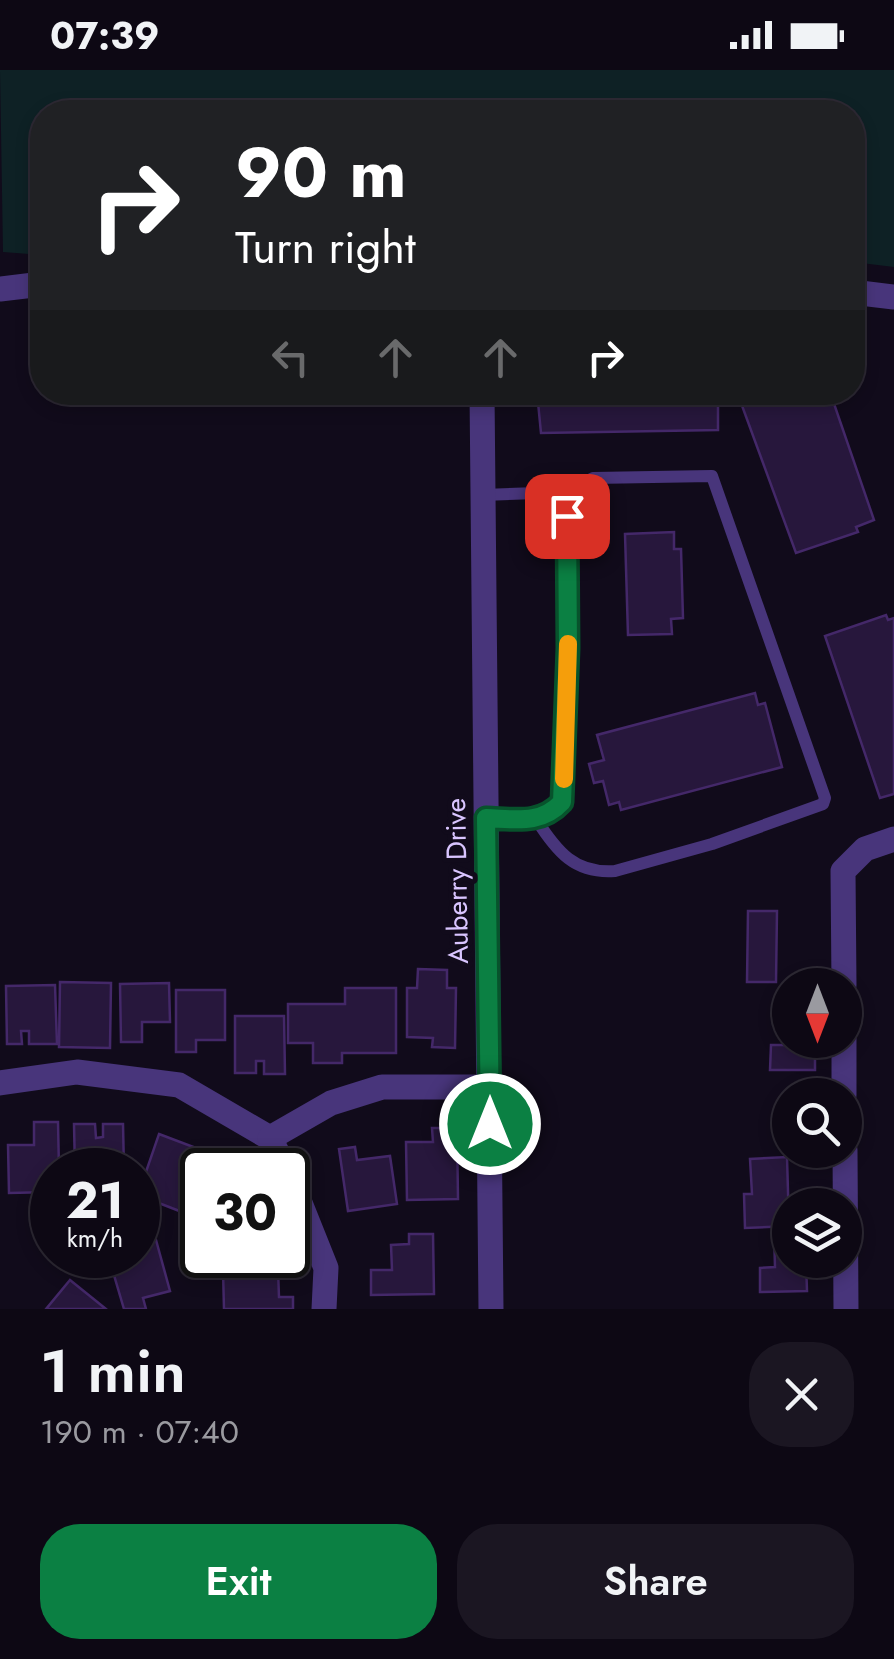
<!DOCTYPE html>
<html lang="en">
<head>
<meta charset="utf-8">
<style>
  body { margin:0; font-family:Jost,sans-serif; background:#1b1622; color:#f1f3f6; height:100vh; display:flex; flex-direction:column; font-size:38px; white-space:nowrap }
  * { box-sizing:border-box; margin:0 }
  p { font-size:32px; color:#9a9aa0 }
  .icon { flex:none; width:55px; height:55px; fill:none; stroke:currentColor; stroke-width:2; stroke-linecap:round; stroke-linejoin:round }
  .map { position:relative; height:1239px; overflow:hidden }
  .drawer { display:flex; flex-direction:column; background:#0d0814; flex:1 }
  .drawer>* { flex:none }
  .hud { position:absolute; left:30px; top:30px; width:835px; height:305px; border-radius:40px; box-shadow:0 5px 15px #0003,0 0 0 2px #2d2934; background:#202124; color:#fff; overflow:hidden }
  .needle { width:65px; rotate:180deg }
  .fabs { position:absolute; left:772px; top:898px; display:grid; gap:20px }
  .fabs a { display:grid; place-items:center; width:90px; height:90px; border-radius:50%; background:#0d0814; box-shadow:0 5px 15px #0003,0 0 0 2px #2d2934; font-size:50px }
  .speed { position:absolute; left:30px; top:1078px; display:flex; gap:20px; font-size:50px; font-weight:700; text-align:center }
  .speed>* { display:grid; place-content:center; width:130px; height:130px; border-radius:50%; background:#0d0814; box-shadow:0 5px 15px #0003,0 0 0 2px #2d2934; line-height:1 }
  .speed small { font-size:25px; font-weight:400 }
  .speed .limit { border:5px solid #111; border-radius:15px; background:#fff; color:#111 }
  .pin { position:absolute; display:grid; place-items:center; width:85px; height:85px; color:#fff; margin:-42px; border-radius:20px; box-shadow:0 5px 15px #0006 }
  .me { position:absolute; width:110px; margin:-55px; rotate:0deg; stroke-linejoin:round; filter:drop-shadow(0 0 8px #0008) }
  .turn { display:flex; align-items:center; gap:35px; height:210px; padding:0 40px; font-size:45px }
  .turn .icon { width:130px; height:130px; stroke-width:2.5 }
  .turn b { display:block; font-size:70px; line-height:85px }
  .lanes { display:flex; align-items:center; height:95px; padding:0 40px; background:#0003; justify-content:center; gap:50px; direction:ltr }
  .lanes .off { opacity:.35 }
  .round { display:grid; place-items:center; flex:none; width:105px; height:105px; border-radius:40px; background:#1b1622 }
  .head { display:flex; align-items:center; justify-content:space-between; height:170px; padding:0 40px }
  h1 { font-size:60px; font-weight:600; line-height:75px }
  .primary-button { display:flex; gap:20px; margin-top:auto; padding:20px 40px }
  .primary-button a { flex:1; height:115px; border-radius:40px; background:#0b8043; color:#fff; font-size:40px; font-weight:600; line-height:115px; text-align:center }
  .primary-button a+a { background:#1b1622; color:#f1f3f6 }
  .status { display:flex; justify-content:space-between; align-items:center; height:70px; padding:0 50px; background:#0d0814; direction:ltr }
  .status svg { height:28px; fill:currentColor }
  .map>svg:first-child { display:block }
  .green { fill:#0e2125 }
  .building { fill:#27173c; stroke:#442869; stroke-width:2.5 }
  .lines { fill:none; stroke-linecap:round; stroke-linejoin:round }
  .service { stroke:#48357b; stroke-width:12 }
  .minor { stroke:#48357b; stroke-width:25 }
  .tertiary { stroke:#48357b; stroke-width:25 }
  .route-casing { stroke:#07532c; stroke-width:25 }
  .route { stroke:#0b8043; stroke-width:18 }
  .slow { stroke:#f59e0b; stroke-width:18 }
  .labels { text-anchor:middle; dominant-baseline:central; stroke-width:10; stroke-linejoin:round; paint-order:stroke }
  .street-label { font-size:28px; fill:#d9c5ff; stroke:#110b1b }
</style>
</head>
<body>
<div class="status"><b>07:39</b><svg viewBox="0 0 49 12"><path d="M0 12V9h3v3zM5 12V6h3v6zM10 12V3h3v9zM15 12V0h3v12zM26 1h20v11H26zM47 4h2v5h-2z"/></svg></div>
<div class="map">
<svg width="894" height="1239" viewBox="0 0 894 1239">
  <rect width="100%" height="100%" fill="#110b1b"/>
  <!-- green -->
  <path class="green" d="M0 0H894V197L853 192 852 42H42V185L3 182Z"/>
  <!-- building -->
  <g class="building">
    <path d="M537 322H724V328H718V360L541 363Z"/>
    <path d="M737 322H830L874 450 856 457 858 462 796 483Z"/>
    <path d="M674 462V479H681L683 548 671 549 672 564 628 565 625 464Z"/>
    <path d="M886 545 888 550 894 548V724L880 728 825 566Z"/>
    <path d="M755 623 758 635 765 633 782 697 621 740 619 732 609 735 603 711 594 713 589 694 604 690 597 665Z"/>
    <path d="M748 841H777L776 912H747Z"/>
    <path d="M418 899 447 900V918H456L455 978 432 977 433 968 407 967V918H417Z"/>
    <path d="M60 912 111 913 110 978 59 977Z"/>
    <path d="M169 913 170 952H142V972H121L120 914Z"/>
    <path d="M55 915 57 974H29V961H21L22 974H7L6 916Z"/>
    <path d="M345 918H396V983H342V993H313V973H288V934H345Z"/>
    <path d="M176 920H225V970H196V982H176Z"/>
    <path d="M235 946H284L285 1004H264V991H256V1003H235Z"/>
    <path d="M771 975H815V1000H770Z"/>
    <path d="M34 1052H58L59 1100H52V1122L9 1123 8 1075H34Z"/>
    <path d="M74 1054H95L96 1068 103 1067V1054H123L124 1100H75Z"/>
    <path d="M432 1058H457L458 1129 407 1130 406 1072H433Z"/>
    <path d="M159 1064 204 1081 182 1142 138 1125Z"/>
    <path d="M355 1077 357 1090 390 1086 397 1134 348 1141 339 1079Z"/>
    <path d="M787 1087 789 1156 745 1158 744 1124H752L750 1089Z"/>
    <path d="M790 1162V1190H806L807 1221 760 1222V1198L775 1197 774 1163Z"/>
    <path d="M409 1164H433L434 1224 371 1225V1200H392L391 1175 409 1174Z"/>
    <path d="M156 1170 170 1221 143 1228 146 1239H124L108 1185H138V1176Z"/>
    <path d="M278 1199 279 1227H293V1239H224L223 1200Z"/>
    <path d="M70 1210 106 1239H46Z"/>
  </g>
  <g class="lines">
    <!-- service -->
    <g class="service">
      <path d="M483 425 566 422 569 578 562 732C541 755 515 749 486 748"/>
      <path d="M536 749C557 782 575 804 615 801L712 774 823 734 825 728 712 406 593 408 566 422"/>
    </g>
    <!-- minor -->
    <g class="minor">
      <path d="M482 322 491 1239"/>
      <path d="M844 915 843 801 865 779 894 769"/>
      <path d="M844 970V1025"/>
      <path d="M0 1013 77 1002 179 1015 270 1068 286 1100"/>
      <path d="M270 1068 331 1033 382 1017H490"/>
      <path d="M845 1080 846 1239"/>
      <path d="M288 1103 326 1198 324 1239"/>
    </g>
    <!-- tertiary -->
    <g class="tertiary">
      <path d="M0 219 42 214"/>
      <path d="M852 222 894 227"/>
    </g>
  </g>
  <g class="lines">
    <!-- route casing -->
    <g class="route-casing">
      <path id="route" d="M490 1054 486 748C515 749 541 755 562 732L568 578 567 446"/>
    </g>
    <!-- route -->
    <use href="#route" class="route"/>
    <!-- slow -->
    <path class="slow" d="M564 709 568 574"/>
  </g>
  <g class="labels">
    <!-- street labels -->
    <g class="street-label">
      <text transform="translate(457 811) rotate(-91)">Auberry Drive</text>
    </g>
  </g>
</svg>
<div class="fabs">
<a><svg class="needle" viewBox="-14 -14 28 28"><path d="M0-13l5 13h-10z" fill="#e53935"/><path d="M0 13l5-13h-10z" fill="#9a9aa0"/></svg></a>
<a><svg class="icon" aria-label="search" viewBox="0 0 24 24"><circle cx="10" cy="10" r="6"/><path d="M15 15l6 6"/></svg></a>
<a><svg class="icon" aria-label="layers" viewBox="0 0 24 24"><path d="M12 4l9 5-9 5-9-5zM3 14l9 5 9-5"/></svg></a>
</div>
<div class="speed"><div>21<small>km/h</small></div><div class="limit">30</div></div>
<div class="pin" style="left:567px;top:446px;background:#d93025"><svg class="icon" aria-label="arrive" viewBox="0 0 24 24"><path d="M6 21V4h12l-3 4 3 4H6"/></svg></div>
<svg class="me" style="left:490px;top:1054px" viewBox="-20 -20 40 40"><circle r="17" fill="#0b8043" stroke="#fff" stroke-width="3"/><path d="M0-11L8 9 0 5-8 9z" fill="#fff"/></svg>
<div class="hud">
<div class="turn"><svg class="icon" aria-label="right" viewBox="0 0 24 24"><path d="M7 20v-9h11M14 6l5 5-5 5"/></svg><div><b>90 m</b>Turn right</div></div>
<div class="lanes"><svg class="icon off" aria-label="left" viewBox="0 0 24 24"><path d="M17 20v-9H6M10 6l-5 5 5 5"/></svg><svg class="icon off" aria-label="ahead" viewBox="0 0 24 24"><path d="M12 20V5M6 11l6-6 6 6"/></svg><svg class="icon off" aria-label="ahead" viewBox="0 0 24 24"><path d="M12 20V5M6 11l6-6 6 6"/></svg><svg class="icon" aria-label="right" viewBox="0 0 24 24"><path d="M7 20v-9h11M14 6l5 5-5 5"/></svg></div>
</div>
</div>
<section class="drawer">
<div class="head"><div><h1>1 min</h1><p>190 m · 07:40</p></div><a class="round"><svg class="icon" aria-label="close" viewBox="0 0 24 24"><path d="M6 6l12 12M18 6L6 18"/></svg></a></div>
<div class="primary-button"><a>Exit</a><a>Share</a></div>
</section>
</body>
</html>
